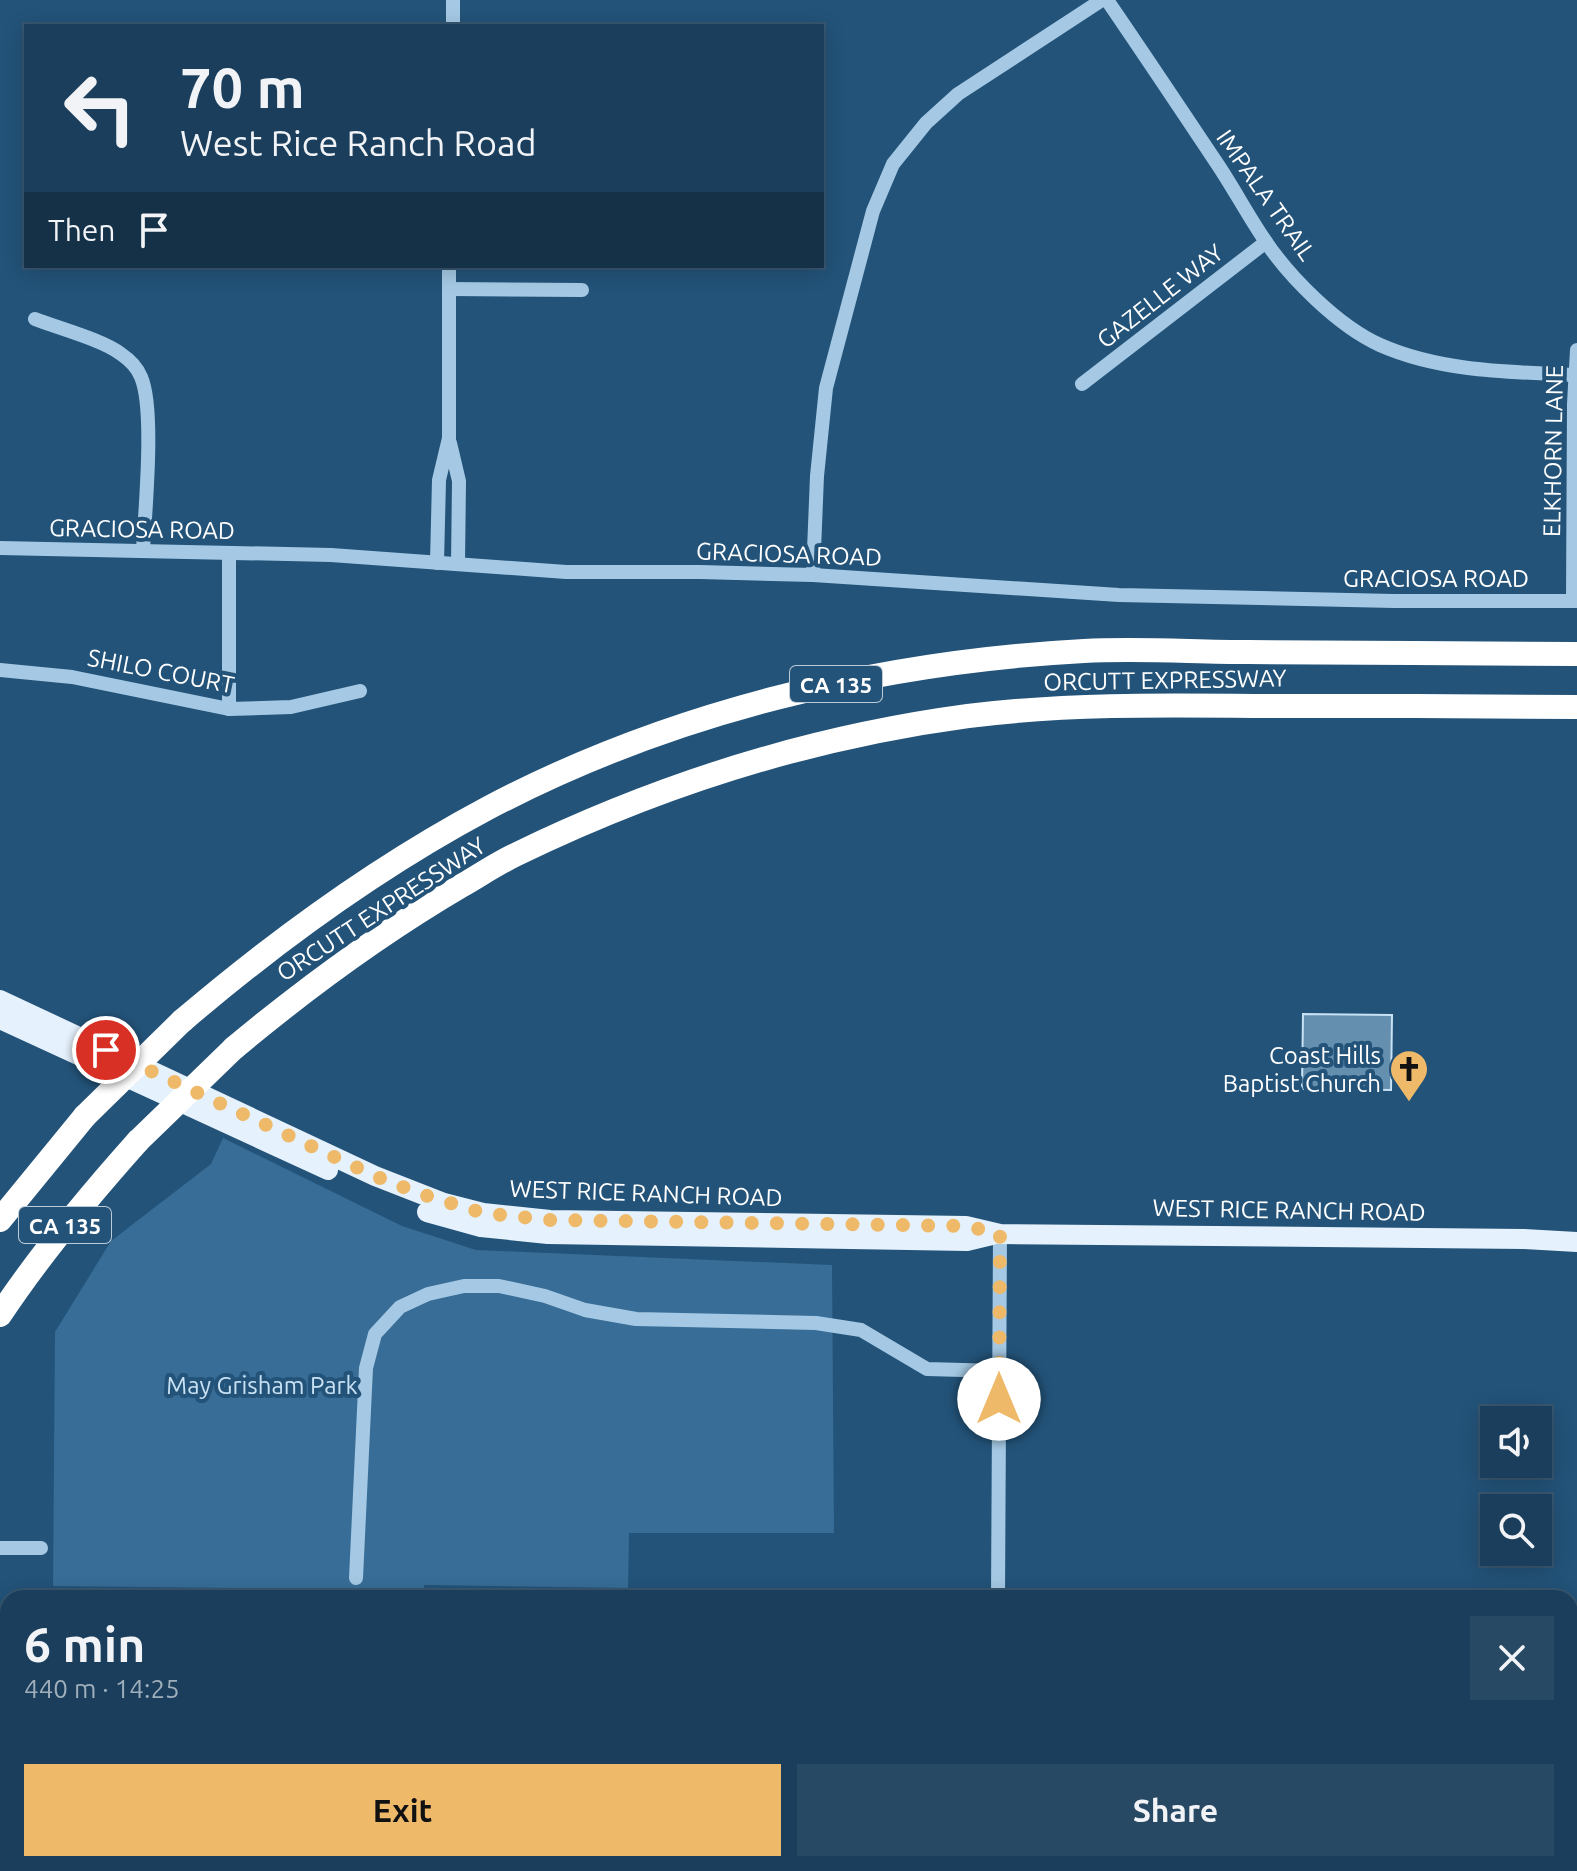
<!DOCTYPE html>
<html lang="en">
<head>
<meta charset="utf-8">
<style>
  body { margin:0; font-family:Ubuntu,sans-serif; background:#274964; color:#f1f3f6; height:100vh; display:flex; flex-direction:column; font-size:30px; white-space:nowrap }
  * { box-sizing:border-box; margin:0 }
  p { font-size:26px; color:#9faebb }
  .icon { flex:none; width:44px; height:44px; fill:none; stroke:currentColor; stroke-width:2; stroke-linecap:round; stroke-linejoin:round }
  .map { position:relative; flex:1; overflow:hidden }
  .drawer { position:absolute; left:0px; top:1590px; width:1578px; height:282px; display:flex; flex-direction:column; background:#1a3e5b; border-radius:24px 24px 0 0; box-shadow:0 4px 20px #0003,0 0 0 2px #385771 }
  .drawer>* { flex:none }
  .guide { position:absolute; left:24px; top:24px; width:800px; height:244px; border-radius:0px; box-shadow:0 4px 20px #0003,0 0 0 2px #385771; background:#1a3e5b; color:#f1f3f6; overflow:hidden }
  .buttons { position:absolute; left:1480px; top:1406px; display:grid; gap:16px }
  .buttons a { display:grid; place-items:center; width:72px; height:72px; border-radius:0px; background:#1a3e5b; box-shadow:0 4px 20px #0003,0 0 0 2px #385771; font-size:40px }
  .pin { position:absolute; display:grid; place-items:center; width:68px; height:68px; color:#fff; margin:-34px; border:4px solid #fff; border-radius:50%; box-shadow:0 2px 8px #0007 }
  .me { position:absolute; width:88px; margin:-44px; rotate:0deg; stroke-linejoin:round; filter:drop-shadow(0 0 6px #0008) }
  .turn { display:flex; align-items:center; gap:28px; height:168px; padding:0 24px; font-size:36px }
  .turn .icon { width:104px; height:104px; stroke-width:2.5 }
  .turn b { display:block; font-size:56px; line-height:68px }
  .then { display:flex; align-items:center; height:76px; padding:0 24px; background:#0003; gap:16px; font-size:30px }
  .round { display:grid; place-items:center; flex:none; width:84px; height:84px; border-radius:0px; background:#274964 }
  .head { display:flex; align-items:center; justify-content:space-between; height:136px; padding:0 24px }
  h1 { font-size:48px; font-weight:700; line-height:60px }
  .primary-button { display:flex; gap:16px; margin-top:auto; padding:16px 24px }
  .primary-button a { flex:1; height:92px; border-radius:0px; background:#eeb969; color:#111; font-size:32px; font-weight:700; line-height:92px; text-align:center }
  .primary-button a+a { background:#274964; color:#f1f3f6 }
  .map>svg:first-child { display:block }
  .green { fill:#376d97 }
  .building { fill:#658faf; stroke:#c8e1f3; stroke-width:2 }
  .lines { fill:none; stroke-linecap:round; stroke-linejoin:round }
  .minor { stroke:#a5c9e4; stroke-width:14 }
  .major { stroke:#e5f1fc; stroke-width:20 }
  .highway { stroke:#fff; stroke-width:24 }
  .highway-bridge { stroke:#fff; stroke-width:24 }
  .route { stroke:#eeb969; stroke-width:14; stroke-dasharray:0 25.2 }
  .labels { text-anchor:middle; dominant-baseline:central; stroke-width:8; stroke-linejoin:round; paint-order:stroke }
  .shield { fill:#235379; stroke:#bdcbd7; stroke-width:2 }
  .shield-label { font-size:22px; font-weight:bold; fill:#fff }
  .street-label { font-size:24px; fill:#fff; stroke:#235379 }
  .poi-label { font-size:24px; fill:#fff; stroke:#235379; text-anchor:end }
  .park-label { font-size:24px; fill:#c8e1f3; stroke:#235379 }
</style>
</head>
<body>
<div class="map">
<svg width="1577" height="1871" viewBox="0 0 1577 1871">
  <rect width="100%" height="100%" fill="#235379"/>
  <!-- green -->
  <path class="green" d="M223 1138 402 1226 476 1250 832 1265 834 1533H629L628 1588 424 1585V1590L53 1586 55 1332 111 1241 211 1164Z"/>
  <!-- building -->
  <path class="building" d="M1303 1014 1392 1015 1391 1090 1302 1089Z"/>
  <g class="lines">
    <!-- minor -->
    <g class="minor">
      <path d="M1107 0C1144 54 1180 108 1216 162 1233 187 1247 214 1264 239 1289 277 1338 326 1380 345 1441 372 1511 372 1577 375"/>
      <path d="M453 26V0"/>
      <path d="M449 289 582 290"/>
      <path d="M35 319C58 328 103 340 121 354 130 360 137 367 141 377 155 409 145 511 143 550"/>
      <path d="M1082 384 1266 242"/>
      <path d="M450 443 459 481 458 564"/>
      <path d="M0 548 331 555 566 572H700L813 575 1119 595 1394 601H1577"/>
      <path d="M229 553V709"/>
      <path d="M437 563 439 480 449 438V266"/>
      <path d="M813 575 817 476 826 388 873 211 893 164 926 123 958 94 1102 0"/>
      <path d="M1573 601 1574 404 1577 350"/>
      <path d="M0 670 72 677 229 709 291 707 360 691"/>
      <path d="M0 1548H41"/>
      <path d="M356 1578 366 1368 375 1334 400 1307 428 1294 464 1286H499L545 1296 585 1310 636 1319 816 1323 861 1330 927 1369 999 1371"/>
      <path d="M998 1598 1000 1234"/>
      <path d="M0 1751 8 1753"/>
      <path d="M1570 1818H1577"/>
      <path d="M34 1864V1871"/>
      <path d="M423 1864V1871"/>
      <path d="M805 1864 806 1871"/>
      <path d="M917 1871V1864"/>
      <path d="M997 1871V1864"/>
      <path d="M1287 1871V1864"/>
    </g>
    <!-- major -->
    <g class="major">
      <path d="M0 1000 375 1176 444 1203 483 1213 550 1220 966 1226 1000 1234 1524 1239 1577 1242"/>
      <path d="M0 1019 328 1170"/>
      <path d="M427 1212 481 1227 548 1234 967 1241 992 1235"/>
    </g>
    <!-- highway -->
    <g class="highway">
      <path d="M182 1021C277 940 377 867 488 808 670 712 879 662 1084 651 1138 648 1194 652 1248 652 1358 653 1467 653 1577 654"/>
      <path d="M234 1048C306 988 381 933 461 886 480 875 498 863 517 854 659 785 811 737 968 716 1063 704 1159 705 1254 706 1362 706 1469 706 1577 707"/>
      <path d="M0 1220 85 1116"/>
      <path d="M0 1315C41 1253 88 1197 138 1141"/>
    </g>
    <!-- highway-bridge -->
    <g class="highway-bridge">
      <path d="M85 1116 182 1021"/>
      <path d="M138 1141 234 1048"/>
    </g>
  </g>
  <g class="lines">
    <!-- route -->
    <path class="route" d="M106 1050 375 1176 421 1194 483 1213 550 1220 966 1226 1000 1234 999 1399"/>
  </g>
  <!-- icons -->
  <defs>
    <g id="church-pin" transform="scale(2)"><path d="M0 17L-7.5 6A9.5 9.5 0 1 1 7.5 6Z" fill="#eeb969" stroke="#235379"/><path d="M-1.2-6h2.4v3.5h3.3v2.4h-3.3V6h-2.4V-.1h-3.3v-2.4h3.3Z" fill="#111"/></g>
  </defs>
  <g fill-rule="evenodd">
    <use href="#church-pin" x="1409" y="1069"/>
  </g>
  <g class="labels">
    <!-- shield labels -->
    <g class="shield">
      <rect x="790" y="666" width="92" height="36" rx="6"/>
      <rect x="19" y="1207" width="92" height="36" rx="6"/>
    </g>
    <g class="shield-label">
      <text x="836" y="684">CA 135</text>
      <text x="65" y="1225">CA 135</text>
    </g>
    <!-- street labels -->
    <g class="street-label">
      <text transform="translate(1266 195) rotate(55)">IMPALA TRAIL</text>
      <text transform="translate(1160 296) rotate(-38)">GAZELLE WAY</text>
      <text transform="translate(1553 451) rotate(-89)">ELKHORN LANE</text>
      <text transform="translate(142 529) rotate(1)">GRACIOSA ROAD</text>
      <text transform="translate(789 554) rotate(2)">GRACIOSA ROAD</text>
      <text x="1436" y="578">GRACIOSA ROAD</text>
      <text transform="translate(161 671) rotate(11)">SHILO COURT</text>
      <text transform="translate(1165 680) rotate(-1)">ORCUTT EXPRESSWAY</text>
      <text transform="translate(381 909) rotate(-33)">ORCUTT EXPRESSWAY</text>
      <text transform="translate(646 1193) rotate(2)">WEST RICE RANCH ROAD</text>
      <text transform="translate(1289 1210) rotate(1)">WEST RICE RANCH ROAD</text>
    </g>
    <!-- poi labels -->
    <g class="poi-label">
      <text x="1381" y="1055">Coast Hills<tspan x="1381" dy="28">Baptist Church</tspan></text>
    </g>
    <!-- park labels -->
    <g class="park-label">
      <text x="262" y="1385">May Grisham Park</text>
    </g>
  </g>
</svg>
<div class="buttons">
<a><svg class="icon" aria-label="sound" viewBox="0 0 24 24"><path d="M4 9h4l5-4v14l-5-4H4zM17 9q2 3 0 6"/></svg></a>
<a><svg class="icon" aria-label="search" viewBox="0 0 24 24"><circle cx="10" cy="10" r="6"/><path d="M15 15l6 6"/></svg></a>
</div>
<div class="pin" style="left:106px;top:1050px;background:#d93025"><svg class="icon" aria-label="arrive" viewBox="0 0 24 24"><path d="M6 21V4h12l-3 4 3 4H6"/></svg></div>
<svg class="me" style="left:999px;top:1399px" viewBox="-20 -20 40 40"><circle r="19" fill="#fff"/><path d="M0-13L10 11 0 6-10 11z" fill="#eeb969"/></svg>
<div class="guide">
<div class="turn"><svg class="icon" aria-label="left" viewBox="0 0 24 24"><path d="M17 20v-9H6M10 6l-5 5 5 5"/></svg><div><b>70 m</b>West Rice Ranch Road</div></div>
<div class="then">Then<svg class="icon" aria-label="arrive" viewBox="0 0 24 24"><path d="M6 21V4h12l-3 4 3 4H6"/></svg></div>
</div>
<section class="drawer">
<div class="head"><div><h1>6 min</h1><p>440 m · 14:25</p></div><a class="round"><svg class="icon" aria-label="close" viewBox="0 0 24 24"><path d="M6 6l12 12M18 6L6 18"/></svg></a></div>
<div class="primary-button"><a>Exit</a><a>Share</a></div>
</section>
</div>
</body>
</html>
